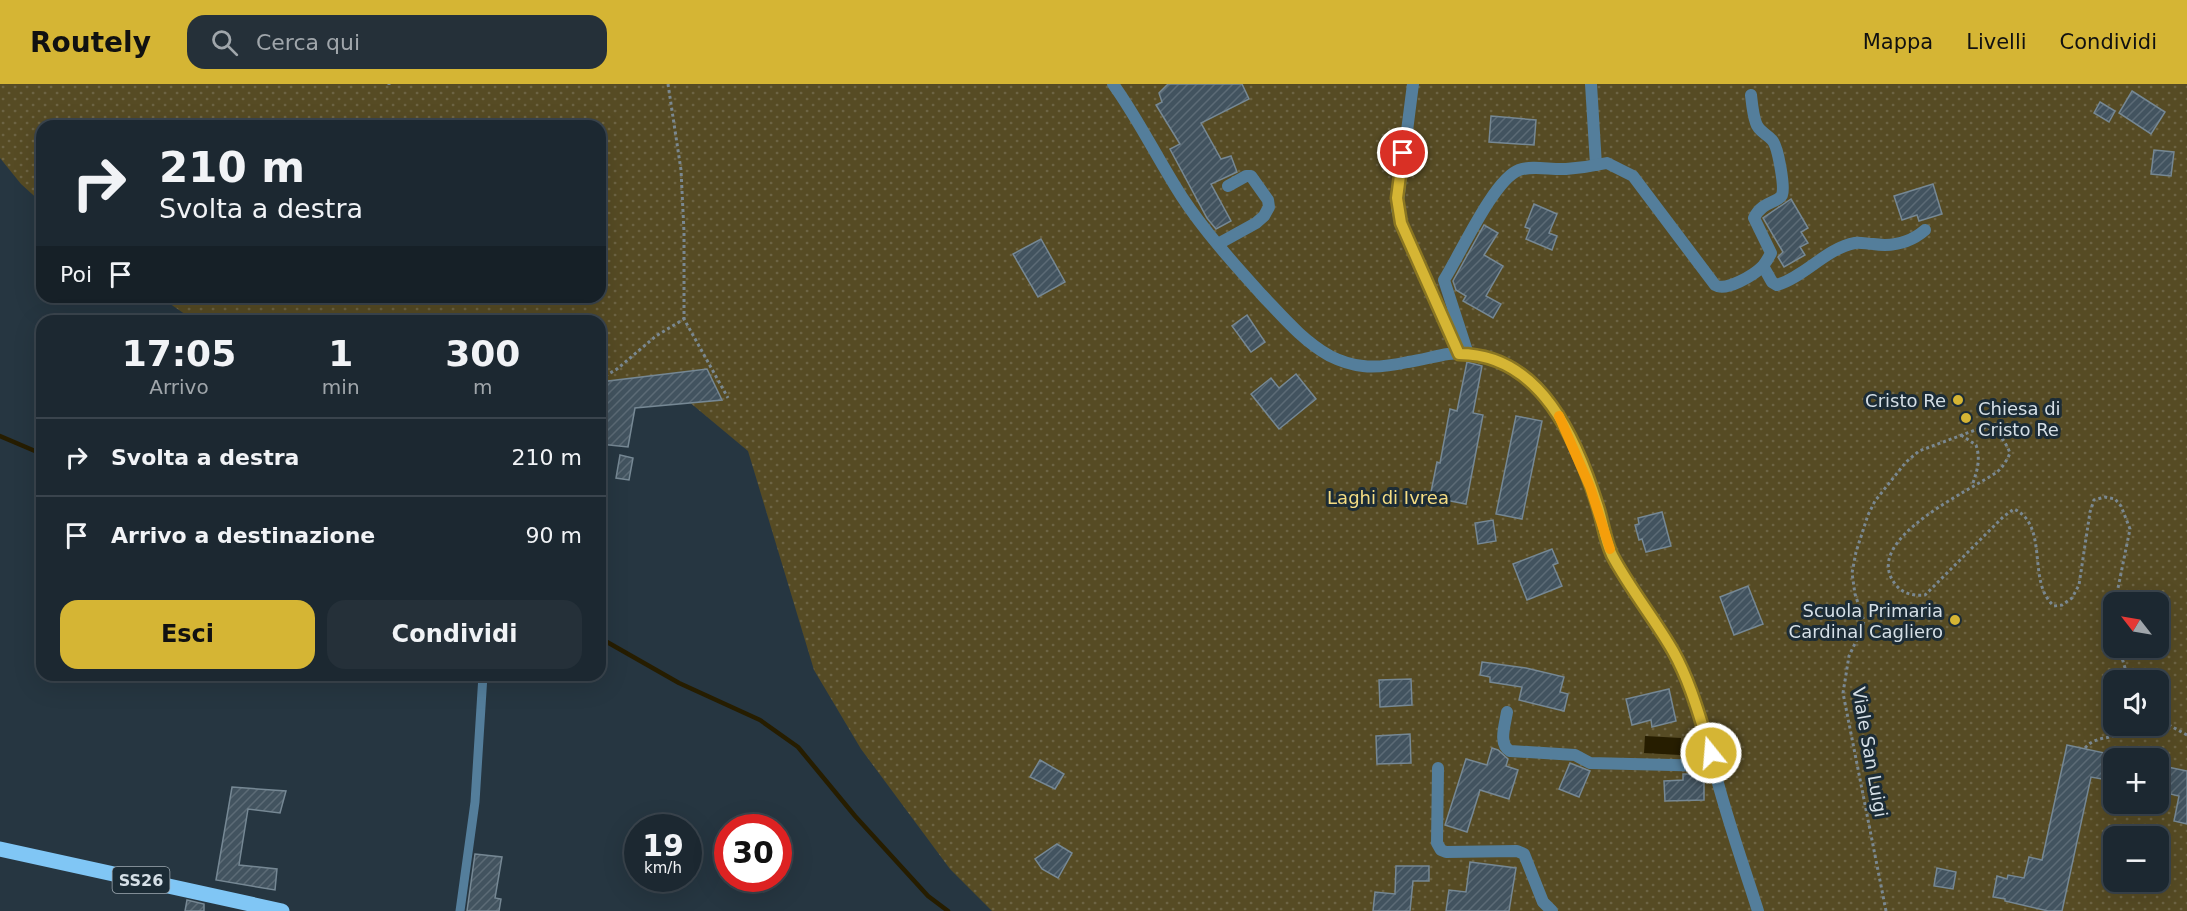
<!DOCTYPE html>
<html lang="it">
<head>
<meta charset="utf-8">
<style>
  body { margin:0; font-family:"DejaVu Sans",sans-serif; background:#253039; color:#f1f3f6; height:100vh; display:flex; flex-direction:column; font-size:22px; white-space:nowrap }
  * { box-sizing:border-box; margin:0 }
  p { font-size:20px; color:#a0a6ab }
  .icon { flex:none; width:33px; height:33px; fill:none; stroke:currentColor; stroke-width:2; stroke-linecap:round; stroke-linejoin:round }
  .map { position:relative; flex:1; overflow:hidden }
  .side { position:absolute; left:36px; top:231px; width:570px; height:366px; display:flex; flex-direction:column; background:#1c2831; border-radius:18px; box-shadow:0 6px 24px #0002,0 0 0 2px #3a444d }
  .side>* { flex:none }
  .top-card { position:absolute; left:36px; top:36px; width:570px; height:183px; border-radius:18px; box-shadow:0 6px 24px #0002,0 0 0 2px #3a444d; background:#1c2831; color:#f1f3f6; overflow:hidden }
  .needle { width:39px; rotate:301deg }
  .fabs { position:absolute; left:2103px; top:508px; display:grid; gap:12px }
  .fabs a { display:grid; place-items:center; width:66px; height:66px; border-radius:12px; background:#1c2831; box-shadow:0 6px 24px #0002,0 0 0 2px #3a444d; font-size:30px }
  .speed { position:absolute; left:624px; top:730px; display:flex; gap:12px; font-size:30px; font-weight:700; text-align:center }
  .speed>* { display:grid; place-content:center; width:78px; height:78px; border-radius:50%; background:#1c2831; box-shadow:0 6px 24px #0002,0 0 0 2px #3a444d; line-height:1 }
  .speed small { font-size:15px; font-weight:400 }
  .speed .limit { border:9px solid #d22; background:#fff; color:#111 }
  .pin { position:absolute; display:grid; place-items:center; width:51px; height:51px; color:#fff; margin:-26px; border:3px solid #fff; border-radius:50%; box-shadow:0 2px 6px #0007 }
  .me { position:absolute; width:66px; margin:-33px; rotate:343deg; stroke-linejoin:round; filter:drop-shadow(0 0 4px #0008) }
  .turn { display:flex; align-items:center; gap:21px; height:126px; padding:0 24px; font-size:27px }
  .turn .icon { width:78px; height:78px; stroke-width:2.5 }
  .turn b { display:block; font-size:42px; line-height:51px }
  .then { display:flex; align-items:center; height:57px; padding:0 24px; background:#0003; gap:12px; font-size:22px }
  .eta { display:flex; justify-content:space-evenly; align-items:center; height:102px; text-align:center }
  .eta b { font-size:36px; font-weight:800; line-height:42px }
  .primary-button { display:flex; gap:12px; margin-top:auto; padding:12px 24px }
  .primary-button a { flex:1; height:69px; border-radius:18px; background:#d5b534; color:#111; font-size:24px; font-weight:800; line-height:69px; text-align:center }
  .primary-button a+a { background:#253039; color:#f1f3f6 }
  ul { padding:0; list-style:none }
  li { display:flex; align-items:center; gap:18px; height:78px; padding:0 24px; border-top:2px solid #3a444d }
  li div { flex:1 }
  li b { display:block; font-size:22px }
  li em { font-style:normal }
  header { display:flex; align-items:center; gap:36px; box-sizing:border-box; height:84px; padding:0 30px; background:#d5b534; color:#111 }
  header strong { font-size:28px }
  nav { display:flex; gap:33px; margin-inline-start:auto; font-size:21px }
  .search { width:420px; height:54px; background:#253039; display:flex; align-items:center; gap:15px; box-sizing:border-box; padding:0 21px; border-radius:18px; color:#a0a6ab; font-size:22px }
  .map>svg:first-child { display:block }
  .park { fill:url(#park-dots); fill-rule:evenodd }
  .water { fill:#261d00 }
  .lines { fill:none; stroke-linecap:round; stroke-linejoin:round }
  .stream { stroke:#261d00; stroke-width:4.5 }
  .building { fill:url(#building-hatch); stroke:#768894; stroke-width:1.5 }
  .path { stroke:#7a8891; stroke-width:3; stroke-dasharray:3 3; stroke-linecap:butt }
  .service { stroke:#547e9b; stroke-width:9 }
  .minor { stroke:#547e9b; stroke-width:12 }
  .primary { stroke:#80c6f5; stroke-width:15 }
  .route-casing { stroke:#8a7622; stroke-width:15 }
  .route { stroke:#d5b534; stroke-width:10 }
  .slow { stroke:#f59e0b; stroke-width:10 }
  .poi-dot { fill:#d5b534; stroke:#1c2c36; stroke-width:2 }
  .labels { text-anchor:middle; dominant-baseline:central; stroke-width:6; stroke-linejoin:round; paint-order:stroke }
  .shield { fill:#1c2c36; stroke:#9ea9b1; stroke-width:1.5 }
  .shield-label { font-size:16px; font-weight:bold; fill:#d5dfe6 }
  .poi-label { font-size:18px; fill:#d5dfe6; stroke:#1c2c36; text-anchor:end }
  .park-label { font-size:18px; fill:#f6dd83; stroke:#1c2c36 }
  .street-label { font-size:18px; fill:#d5dfe6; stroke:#1c2c36 }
</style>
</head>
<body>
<header>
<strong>Routely</strong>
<div class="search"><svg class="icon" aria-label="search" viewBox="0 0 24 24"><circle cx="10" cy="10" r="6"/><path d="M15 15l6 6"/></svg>Cerca qui</div>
<nav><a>Mappa</a><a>Livelli</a><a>Condividi</a></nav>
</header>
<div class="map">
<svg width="2187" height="827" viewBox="0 0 2187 827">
  <defs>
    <pattern id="park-dots" width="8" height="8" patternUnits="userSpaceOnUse" patternTransform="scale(1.5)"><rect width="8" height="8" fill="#564b24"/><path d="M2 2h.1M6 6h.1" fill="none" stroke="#6d6444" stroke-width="1.8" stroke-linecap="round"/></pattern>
    <pattern id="building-hatch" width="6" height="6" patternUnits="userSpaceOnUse" patternTransform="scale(1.5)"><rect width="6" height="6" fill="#42535f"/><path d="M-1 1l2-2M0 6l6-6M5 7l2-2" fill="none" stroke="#5c6b76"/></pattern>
  </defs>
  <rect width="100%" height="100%" fill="#263641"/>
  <!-- park -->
  <path class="park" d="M0 0H2187V827H992L950 785 861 665 814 586 748 367 682 312 600 323V237H195L160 213H600V42H42V119L21 100 0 74ZM2114 519H2158V564H2114ZM2114 597H2158V642H2114ZM2114 675H2158V720H2114ZM2114 753H2158V798H2114Z"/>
  <!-- water -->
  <path class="water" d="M1645 652 1681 654 1680 671 1644 669Z"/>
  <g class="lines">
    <!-- stream -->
    <g class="stream">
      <path d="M0 352 42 370"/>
      <path d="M600 554 679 599 760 636 798 663 855 732 928 812 948 827"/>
    </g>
  </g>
  <!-- building -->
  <g class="building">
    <path d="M1168 0H1242L1249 15 1201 39 1221 75 1231 72 1237 88 1211 100 1231 137 1216 145 1207 134 1170 65 1180 60 1156 21 1162 18 1159 9Z"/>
    <path d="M2132 7 2165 28 2151 50 2119 29Z"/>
    <path d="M2100 18 2115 27 2109 38 2094 29Z"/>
    <path d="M1491 32 1536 36 1534 61 1489 58Z"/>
    <path d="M2154 66 2174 68 2171 92 2151 90Z"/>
    <path d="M1933 100 1942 130 1919 137 1917 131 1902 136 1894 112Z"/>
    <path d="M1791 115 1808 144 1801 148 1808 159 1800 163 1805 171 1784 183 1778 173 1783 168 1763 134Z"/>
    <path d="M1534 120 1557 130 1549 149 1557 152 1552 166 1526 155 1530 145 1525 143Z"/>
    <path d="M1484 141 1498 149 1484 171 1503 182 1486 212 1501 220 1493 234 1463 217 1466 212 1456 206 1453 197Z"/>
    <path d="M1041 155 1065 198 1038 213 1013 170Z"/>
    <path d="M1247 231 1265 258 1251 268 1232 242Z"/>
    <path d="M1467 278 1482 282 1473 329 1483 331 1466 420 1430 413 1437 378 1440 379 1450 325 1457 327Z"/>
    <path d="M707 285 722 316 635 324 628 363 600 360V298Z"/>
    <path d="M1296 290 1316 315 1279 345 1251 310 1271 294 1279 304Z"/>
    <path d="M1516 332 1542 337 1522 435 1496 430Z"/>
    <path d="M620 371 633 374 629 396 616 394Z"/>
    <path d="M1662 428 1671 462 1646 468 1642 455 1639 456 1635 441 1639 440 1638 434Z"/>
    <path d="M1493 436 1496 457 1478 460 1475 439Z"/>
    <path d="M1552 465 1558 479 1553 481 1562 502 1527 516 1513 480Z"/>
    <path d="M1748 502 1763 540 1734 551 1720 513Z"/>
    <path d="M1482 578 1526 584 1564 593 1560 608 1568 610 1564 627 1519 616 1522 603 1490 598V593L1480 591Z"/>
    <path d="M1411 595 1412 621 1380 623 1379 596Z"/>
    <path d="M1669 605 1676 637 1652 643 1651 636 1632 641 1626 615Z"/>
    <path d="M1410 650 1411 679 1377 680 1376 652Z"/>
    <path d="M2067 661 2114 671V697L2091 693 2062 827H2048L2005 817V815L1993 813 1997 792 2007 795 2008 791 2024 794 2029 773 2042 776Z"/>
    <path d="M1492 664 1498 666 1508 675 1506 682 1518 686 1509 715 1480 706 1467 748 1445 741 1466 675 1487 681Z"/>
    <path d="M1040 676 1064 690 1055 705 1030 693Z"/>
    <path d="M1570 679 1590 687 1579 713 1559 705Z"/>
    <path d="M2158 681 2187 687V740L2174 737 2179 712 2158 707Z"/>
    <path d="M1683 690H1704V716L1665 717 1664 697 1683 696Z"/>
    <path d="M232 703 286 707 280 729 248 725 239 781 277 785 275 806 216 796Z"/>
    <path d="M1057 760 1072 769 1058 794 1042 785 1035 775Z"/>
    <path d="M475 770 502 773 495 814 501 815 499 827H467Z"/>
    <path d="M1470 778 1516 784 1509 827H1446L1449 806 1466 808Z"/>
    <path d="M1396 782H1429V797H1413L1410 827H1373L1375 808 1395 810Z"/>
    <path d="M1937 784 1956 788 1953 805 1934 802Z"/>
    <path d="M187 816 204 820V827H185Z"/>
  </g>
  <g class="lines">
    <!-- path -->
    <g class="path">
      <path d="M668 0 681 86 684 148V235"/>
      <path d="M389 1V0"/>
      <path d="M600 295 617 285 656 252 684 235 728 314"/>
      <path d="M1961 351 1976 361C1981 376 1977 387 1972 402"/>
      <path d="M2114 533V538"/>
      <path d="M2119 564 2129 597"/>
      <path d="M2158 635 2187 651"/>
      <path d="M2085 664C2097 649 2119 658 2131 642"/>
      <path d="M1886 827 1843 609 1849 572 1862 545 1864 537 1855 510 1852 489 1856 468 1868 431 1875 417 1906 378 1919 367 1978 345 1989 343C2000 350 2005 357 2010 369 2007 376 2003 383 1997 388 1972 406 1858 456 1896 501 1903 510 1914 512 1925 511L2003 433 2014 425C2050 442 2026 498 2054 522L2062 521 2072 514 2079 501 2090 428 2094 416 2105 413 2115 415 2121 422 2130 445 2115 519"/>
    </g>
    <!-- service -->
    <path class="service" d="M460 827 475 718 483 591"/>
    <!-- minor -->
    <g class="minor">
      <path d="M1113 0C1139 36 1158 76 1182 113 1205 148 1234 180 1262 211 1283 233 1303 257 1330 272 1340 277 1352 281 1363 282 1378 284 1394 281 1408 278 1422 276 1435 272 1448 270 1479 266 1509 278 1532 298 1561 322 1587 388 1598 424 1602 439 1605 454 1611 468 1630 511 1663 544 1682 586 1697 618 1705 651 1714 684 1726 732 1743 780 1758 827"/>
      <path d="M1413 0 1397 125 1401 139 1459 270"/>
      <path d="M1591 0 1596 81"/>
      <path d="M1218 160 1256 139 1264 132 1269 123 1268 116 1251 92H1246L1228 102"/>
      <path d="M1763 182 1772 198 1777 201C1804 193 1827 164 1855 159 1860 158 1868 160 1873 160 1893 163 1910 159 1925 146"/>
      <path d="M1468 270 1444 196C1460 171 1494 95 1519 86 1534 81 1550 86 1566 85 1579 84 1593 82 1607 79L1633 92 1715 201C1726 208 1754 191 1763 182 1766 178 1769 173 1771 169L1754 134C1762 117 1778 119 1782 111 1785 103 1778 62 1772 56 1767 50 1758 47 1756 39 1753 31 1752 20 1751 11"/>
      <path d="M1507 628C1505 641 1498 660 1510 667L1575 671 1590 679 1713 682"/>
      <path d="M1438 684 1437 759 1441 766 1446 768 1517 767 1524 770 1543 818 1552 827"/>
    </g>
    <!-- primary -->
    <path class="primary" d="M0 765 282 827"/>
  </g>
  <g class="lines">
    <!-- route casing -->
    <g class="route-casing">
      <path id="route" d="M1403 69 1397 114 1401 139 1459 270C1541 270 1577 356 1598 423 1603 439 1605 456 1612 471 1630 505 1654 534 1673 567 1691 599 1700 635 1711 669"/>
    </g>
    <!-- route -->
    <use href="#route" class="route"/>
    <!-- slow -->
    <path class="slow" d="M1559 332 1590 403 1610 465"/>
  </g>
  <!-- markers -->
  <g class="poi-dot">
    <circle cx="1958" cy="316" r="6"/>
    <circle cx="1966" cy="334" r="6"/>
    <circle cx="1955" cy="536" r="6"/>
  </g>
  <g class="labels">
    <!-- shield labels -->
    <rect class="shield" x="112.5" y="783" width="57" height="26" rx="4.5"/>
    <g class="shield-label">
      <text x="141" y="796">SS26</text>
    </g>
    <!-- poi labels -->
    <g class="poi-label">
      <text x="1946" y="316">Cristo Re</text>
      <text x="1978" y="324" text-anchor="start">Chiesa di<tspan x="1978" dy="21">Cristo Re</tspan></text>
      <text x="1943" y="526">Scuola Primaria<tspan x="1943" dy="21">Cardinal Cagliero</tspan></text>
    </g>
    <!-- park labels -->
    <g class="park-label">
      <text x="1388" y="413">Laghi di Ivrea</text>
    </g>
    <!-- street labels -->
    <g class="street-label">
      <text transform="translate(1870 668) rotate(80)">Viale San Luigi</text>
    </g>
  </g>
</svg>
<div class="fabs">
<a><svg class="needle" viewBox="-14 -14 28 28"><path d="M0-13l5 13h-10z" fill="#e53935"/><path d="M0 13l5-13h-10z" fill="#a0a6ab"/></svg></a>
<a><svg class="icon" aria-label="sound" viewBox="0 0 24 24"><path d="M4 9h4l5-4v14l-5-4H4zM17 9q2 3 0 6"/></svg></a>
<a>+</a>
<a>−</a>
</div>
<div class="speed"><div>19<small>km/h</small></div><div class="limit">30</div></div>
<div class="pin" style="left:1403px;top:69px;background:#d93025"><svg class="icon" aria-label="arrive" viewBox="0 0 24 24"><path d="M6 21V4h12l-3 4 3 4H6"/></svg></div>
<svg class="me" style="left:1711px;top:669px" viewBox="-20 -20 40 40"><circle r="17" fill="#d5b534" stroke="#fff" stroke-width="3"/><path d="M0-11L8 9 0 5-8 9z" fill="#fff"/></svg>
<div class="top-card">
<div class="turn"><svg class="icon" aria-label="right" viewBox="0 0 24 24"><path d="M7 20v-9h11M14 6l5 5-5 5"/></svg><div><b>210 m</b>Svolta a destra</div></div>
<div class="then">Poi<svg class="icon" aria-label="arrive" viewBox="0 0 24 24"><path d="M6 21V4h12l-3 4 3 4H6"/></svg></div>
</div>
<section class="side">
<div class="eta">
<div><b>17:05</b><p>Arrivo</p></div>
<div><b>1</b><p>min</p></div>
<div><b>300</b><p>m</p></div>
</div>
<ul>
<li><svg class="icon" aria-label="right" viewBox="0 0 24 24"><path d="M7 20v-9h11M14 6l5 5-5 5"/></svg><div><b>Svolta a destra</b></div><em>210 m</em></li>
<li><svg class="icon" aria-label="arrive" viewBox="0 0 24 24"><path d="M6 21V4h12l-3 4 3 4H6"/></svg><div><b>Arrivo a destinazione</b></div><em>90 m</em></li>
</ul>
<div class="primary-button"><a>Esci</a><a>Condividi</a></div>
</section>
</div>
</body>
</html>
